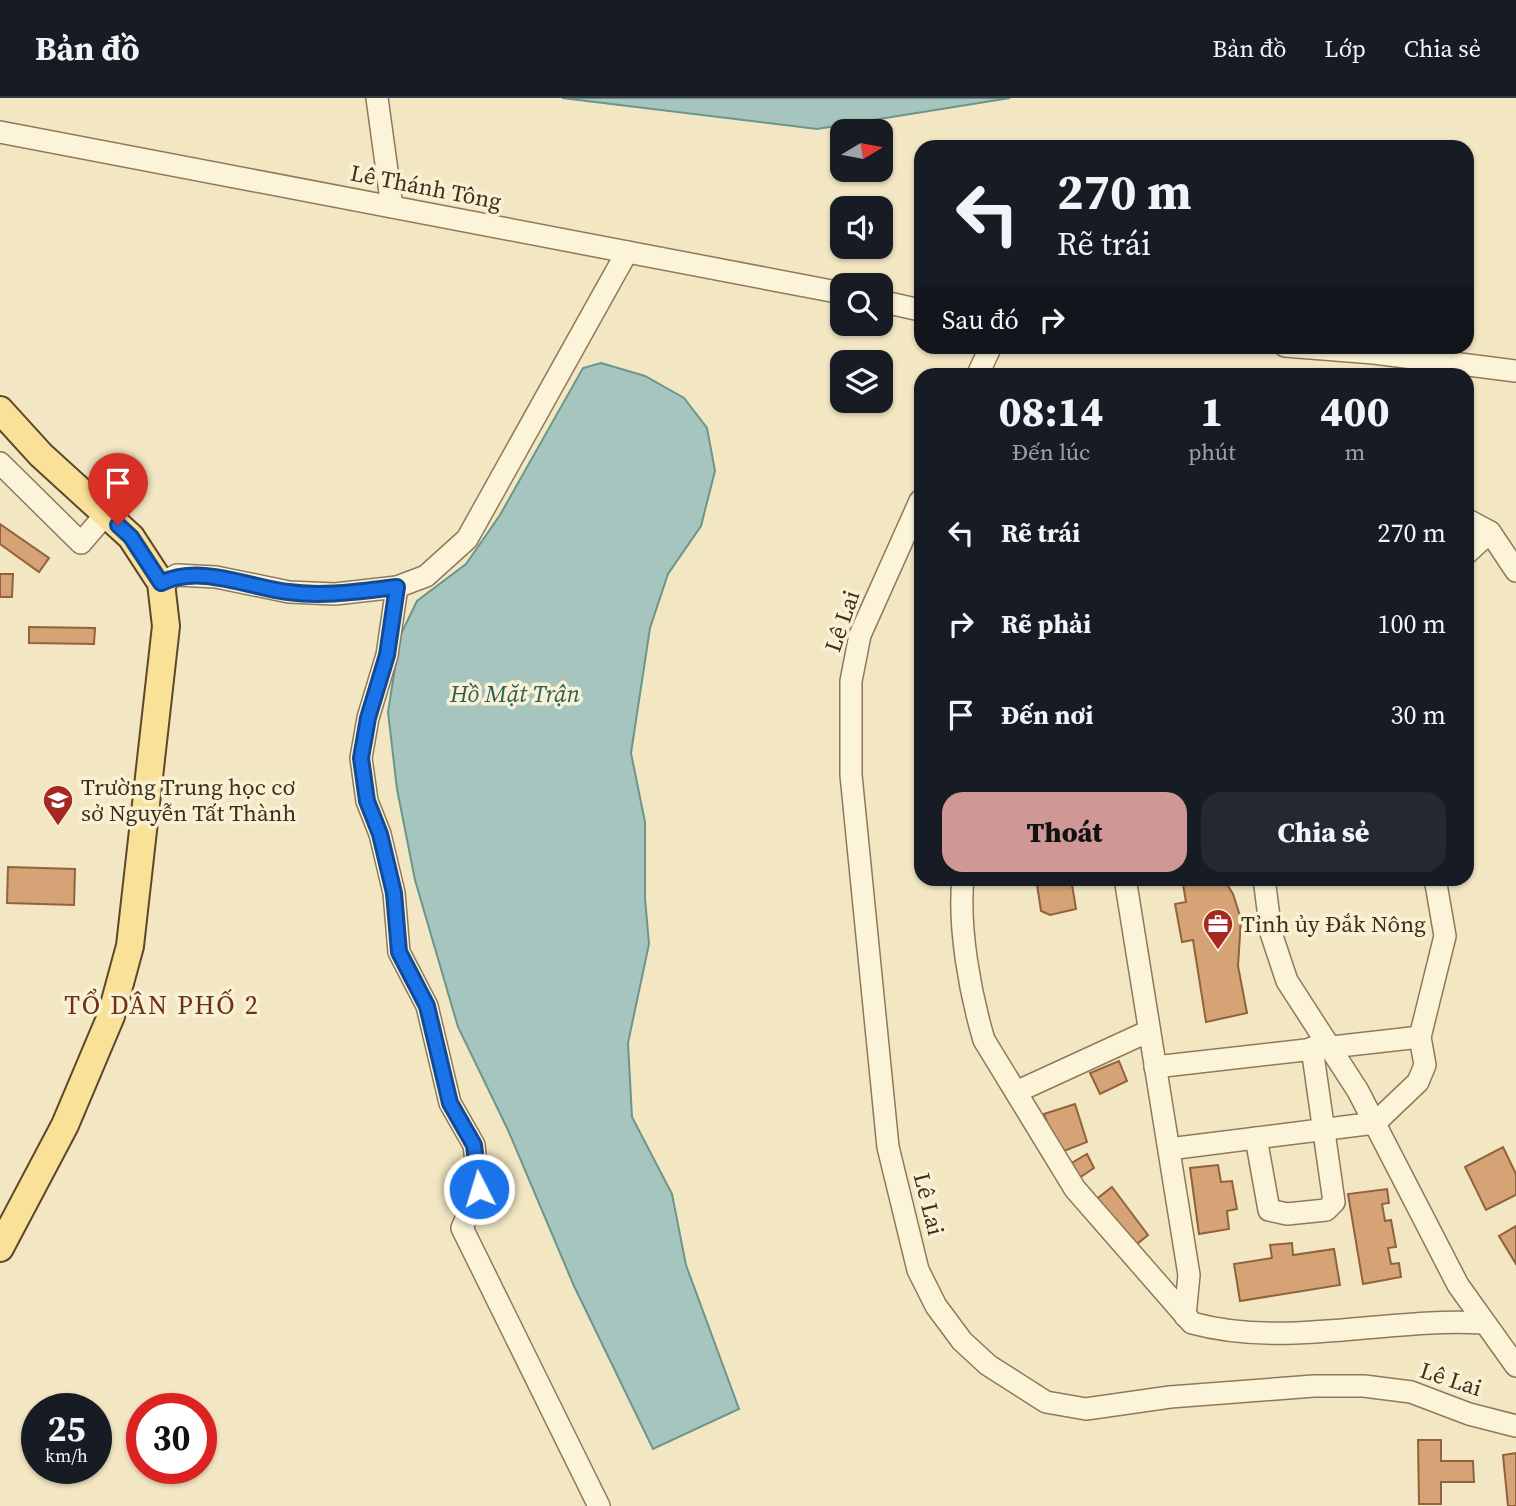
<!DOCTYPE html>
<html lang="vi">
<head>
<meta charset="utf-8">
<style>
  body { margin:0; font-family:"Source Serif 4",serif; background:#242831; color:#f1f3f6; height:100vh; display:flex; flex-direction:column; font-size:26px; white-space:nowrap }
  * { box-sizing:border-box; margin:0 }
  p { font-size:23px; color:#9ea1a6 }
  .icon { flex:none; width:38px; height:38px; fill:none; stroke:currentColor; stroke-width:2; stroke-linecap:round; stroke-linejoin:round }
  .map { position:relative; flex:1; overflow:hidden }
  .side { position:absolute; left:914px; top:270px; width:560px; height:518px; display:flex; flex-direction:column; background:#171b24; border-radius:21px; box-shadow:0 2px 5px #0004 }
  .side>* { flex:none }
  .banner { position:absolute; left:914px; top:42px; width:560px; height:214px; border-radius:21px; box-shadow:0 2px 5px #0004; background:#171b24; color:#f1f3f6; overflow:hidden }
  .needle { width:46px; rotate:80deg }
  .tools { position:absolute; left:830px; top:21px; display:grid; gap:14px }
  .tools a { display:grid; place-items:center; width:63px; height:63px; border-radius:14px; background:#171b24; box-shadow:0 2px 5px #0004; font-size:35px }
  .speed { position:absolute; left:21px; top:1295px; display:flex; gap:14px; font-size:35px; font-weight:700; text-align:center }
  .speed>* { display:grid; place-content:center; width:91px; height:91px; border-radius:50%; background:#171b24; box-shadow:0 2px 5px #0004; line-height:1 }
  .speed small { font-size:18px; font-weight:400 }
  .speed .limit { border:10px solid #d22; background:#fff; color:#111 }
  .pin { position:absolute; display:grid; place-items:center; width:60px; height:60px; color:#fff; margin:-72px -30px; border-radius:50% 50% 50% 0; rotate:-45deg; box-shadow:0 0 7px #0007 }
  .pin .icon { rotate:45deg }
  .me { position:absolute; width:77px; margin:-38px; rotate:355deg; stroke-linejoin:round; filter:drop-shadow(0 0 5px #0008) }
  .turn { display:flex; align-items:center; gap:24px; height:147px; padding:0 28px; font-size:32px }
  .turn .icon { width:91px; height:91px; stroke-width:2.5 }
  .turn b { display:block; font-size:49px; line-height:60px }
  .then { display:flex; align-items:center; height:66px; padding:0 28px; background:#0003; gap:14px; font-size:26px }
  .eta { display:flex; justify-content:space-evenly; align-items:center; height:119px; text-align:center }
  .eta b { font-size:42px; font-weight:800; line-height:49px }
  .cta { display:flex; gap:14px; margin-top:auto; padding:14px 28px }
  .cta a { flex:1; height:80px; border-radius:21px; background:#cf9896; color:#111; font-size:28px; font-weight:800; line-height:80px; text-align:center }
  .cta a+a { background:#242831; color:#f1f3f6 }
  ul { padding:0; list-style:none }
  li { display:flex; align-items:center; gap:21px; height:91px; padding:0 28px }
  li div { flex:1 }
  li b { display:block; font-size:26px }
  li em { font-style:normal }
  header { display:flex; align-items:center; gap:42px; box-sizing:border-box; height:98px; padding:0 35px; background:#171b24; border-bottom:2px solid #363941 }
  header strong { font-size:33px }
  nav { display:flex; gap:38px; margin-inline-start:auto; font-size:24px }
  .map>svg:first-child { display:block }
  .water { fill:#a6c5be; stroke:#6b958d; stroke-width:2 }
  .building { fill:#d5a375; stroke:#91623b; stroke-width:2 }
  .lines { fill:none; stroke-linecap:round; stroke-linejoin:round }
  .minor-casing { stroke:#8f7958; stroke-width:24 }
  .major-casing { stroke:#5d462c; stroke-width:30 }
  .minor { stroke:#fcf4d8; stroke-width:21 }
  .major { stroke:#f9e198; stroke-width:26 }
  .route-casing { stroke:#114b97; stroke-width:18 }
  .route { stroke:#1a73e8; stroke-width:12 }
  .labels { text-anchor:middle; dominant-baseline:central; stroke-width:7; stroke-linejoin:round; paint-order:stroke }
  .street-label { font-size:23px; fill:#3e2f1d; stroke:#f9f1d4 }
  .poi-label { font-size:23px; fill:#3e2f1d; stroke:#f9f1d4; text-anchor:start }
  .water-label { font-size:24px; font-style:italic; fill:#2b5f5f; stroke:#f9f1d4 }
  .quarter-label { font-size:26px; letter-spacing:2px; fill:#6f3018; stroke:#f9f1d4 }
</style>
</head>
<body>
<header>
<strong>Bản đồ</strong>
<nav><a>Bản đồ</a><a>Lớp</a><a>Chia sẻ</a></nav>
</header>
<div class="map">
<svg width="1516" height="1408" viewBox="0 0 1516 1408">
  <rect width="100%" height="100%" fill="#f3e7c3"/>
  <!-- water -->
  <g class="water">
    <path d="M562 0H1010L817 31Z"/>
    <path d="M601 265 645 278 684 300 707 330 715 373 701 428 668 476 650 530 631 655 645 724V800L649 846 628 945 632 1019 672 1096 686 1167 739 1311 653 1351 574 1188 508 1032 458 929 415 782 397 691 388 614 400 538 417 503 466 466 500 417 583 270Z"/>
  </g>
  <!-- building -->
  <g class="building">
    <path d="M0 426 49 460 39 474 0 446Z"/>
    <path d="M0 476H13L12 499H0Z"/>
    <path d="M29 529 95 530 94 546 29 545Z"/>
    <path d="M8 769 75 771 74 807 7 805Z"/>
    <path d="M1036 780H1071L1076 811 1050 817 1041 813Z"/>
    <path d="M1182 780H1223L1233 796 1241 821 1238 868 1247 915 1206 924 1193 842 1182 844 1175 806 1186 804Z"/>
    <path d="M1119 963 1127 983 1100 996 1090 975Z"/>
    <path d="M1075 1006 1087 1044 1059 1055 1044 1016Z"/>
    <path d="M1503 1049 1516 1076V1097L1486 1112 1465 1069Z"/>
    <path d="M1087 1056 1094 1070 1079 1080 1070 1066Z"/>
    <path d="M1218 1067 1221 1084 1232 1083 1237 1111 1227 1113 1229 1131 1199 1136 1190 1070Z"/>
    <path d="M1112 1089 1148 1137 1131 1151 1094 1103Z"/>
    <path d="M1387 1091 1389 1105 1382 1106 1385 1123 1391 1122 1396 1149 1388 1150 1391 1166 1399 1165 1401 1179 1363 1186 1348 1096Z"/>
    <path d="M1516 1128V1166L1499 1138Z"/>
    <path d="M1292 1145 1293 1157 1334 1151 1340 1187 1240 1203 1234 1166 1272 1160 1270 1147Z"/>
    <path d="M1418 1342H1441V1363H1473L1474 1384H1441V1406H1419Z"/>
    <path d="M1516 1355V1408H1508L1503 1357Z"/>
  </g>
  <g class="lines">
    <!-- minor casing -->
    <g class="minor-casing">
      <g id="minor">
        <path d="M377 0 392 109"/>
        <path d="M0 34 842 195"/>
        <path d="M880 203 920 212"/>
        <path d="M1285 248 1374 255 1516 273"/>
        <path d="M978 276 991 248"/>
        <path d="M0 365 81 445 106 416"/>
        <path d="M920 403 860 537 851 583V677L888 1049 918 1172 936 1208 962 1243 988 1267 1046 1304 1086 1311 1170 1299 1314 1288H1364L1411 1294 1469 1316 1516 1328"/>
        <path d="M1466 421 1490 434 1516 473"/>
        <path d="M1466 456 1490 434"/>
        <path d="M161 485 177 477 216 479 289 494 335 496 397 489 426 478 467 441 627 154"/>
        <path d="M397 489 387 557 368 620 361 660 367 703 380 736 394 795 399 854 427 908 450 1005 474 1047 479 1091 462 1130 599 1408"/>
        <path d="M963 780C958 829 970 895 984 942L1075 1091 1192 1225C1286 1251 1387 1219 1483 1225"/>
        <path d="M1125 780 1189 1177 1185 1218"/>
        <path d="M1264 780 1271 835 1287 883 1358 993 1458 1187 1516 1268"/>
        <path d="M1155 969 1420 939"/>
        <path d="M1016 994 1149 933"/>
        <path d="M1256 1040 1269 1112 1287 1116 1326 1112 1334 1104 1312 950"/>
        <path d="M1169 1051 1375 1025 1418 984 1425 967 1420 939 1445 838 1435 780"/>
      </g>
    </g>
    <!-- major casing -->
    <g class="major-casing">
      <path id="major" d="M0 312 41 357 131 439 161 485 166 528 130 848 111 918 65 1027 0 1150"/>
    </g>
    <!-- minor -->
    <use href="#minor" class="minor"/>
    <!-- major -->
    <use href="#major" class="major"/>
  </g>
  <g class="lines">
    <!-- route casing -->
    <g class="route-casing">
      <path id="route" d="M118 427 131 439 161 485C201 466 247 489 288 494 324 499 361 493 397 489L387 557 368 620 361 660 367 703 380 736 394 795 399 854 427 908 450 1005 474 1047 479 1091"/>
    </g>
    <!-- route -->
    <use href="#route" class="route"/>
  </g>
  <!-- icons -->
  <defs>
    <g id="school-pin" transform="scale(1.575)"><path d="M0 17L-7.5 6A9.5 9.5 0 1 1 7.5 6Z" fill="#a52821" stroke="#f9f1d4"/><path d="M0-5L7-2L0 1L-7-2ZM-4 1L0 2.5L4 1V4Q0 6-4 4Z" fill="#fff"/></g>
    <g id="office-pin" transform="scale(1.575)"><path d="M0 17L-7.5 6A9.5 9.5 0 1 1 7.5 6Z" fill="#a52821" stroke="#f9f1d4"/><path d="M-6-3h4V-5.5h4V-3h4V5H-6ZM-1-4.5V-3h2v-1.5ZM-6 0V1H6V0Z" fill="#fff"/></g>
  </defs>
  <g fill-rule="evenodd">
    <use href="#school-pin" x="58" y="702"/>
    <use href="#office-pin" x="1218" y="826"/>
  </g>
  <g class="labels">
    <!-- street labels -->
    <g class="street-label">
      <text transform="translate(426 89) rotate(11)">Lê Thánh Tông</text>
      <text transform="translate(842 523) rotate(-71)">Lê Lai</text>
      <text transform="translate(929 1106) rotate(76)">Lê Lai</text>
      <text transform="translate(1451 1281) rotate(18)">Lê Lai</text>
    </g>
    <!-- poi labels -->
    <g class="poi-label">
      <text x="81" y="689">Trường Trung học cơ<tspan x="81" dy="26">sở Nguyễn Tất Thành</tspan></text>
      <text x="1241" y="826">Tỉnh ủy Đắk Nông</text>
    </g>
    <!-- water labels -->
    <g class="water-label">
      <text x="515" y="595">Hồ Mặt Trận</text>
    </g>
    <!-- quarter labels -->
    <g class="quarter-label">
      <text x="162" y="907">TỔ DÂN PHỐ 2</text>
    </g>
  </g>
</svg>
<div class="tools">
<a><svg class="needle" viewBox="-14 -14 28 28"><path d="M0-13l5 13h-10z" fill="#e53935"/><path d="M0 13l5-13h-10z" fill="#9ea1a6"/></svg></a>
<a><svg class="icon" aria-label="sound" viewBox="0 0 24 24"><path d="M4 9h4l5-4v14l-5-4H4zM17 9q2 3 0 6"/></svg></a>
<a><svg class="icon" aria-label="search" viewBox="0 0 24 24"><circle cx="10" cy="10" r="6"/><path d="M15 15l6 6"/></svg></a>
<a><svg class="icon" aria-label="layers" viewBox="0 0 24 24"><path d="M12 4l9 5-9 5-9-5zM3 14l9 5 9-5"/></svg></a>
</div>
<div class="speed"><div>25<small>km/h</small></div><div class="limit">30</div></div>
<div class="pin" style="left:118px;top:427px;background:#d93025"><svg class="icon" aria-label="arrive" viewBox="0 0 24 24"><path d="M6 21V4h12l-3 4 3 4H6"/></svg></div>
<svg class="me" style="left:479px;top:1091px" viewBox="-20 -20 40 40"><circle r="17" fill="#1a73e8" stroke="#fff" stroke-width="3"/><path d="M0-11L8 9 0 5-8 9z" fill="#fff"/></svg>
<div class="banner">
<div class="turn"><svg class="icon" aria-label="left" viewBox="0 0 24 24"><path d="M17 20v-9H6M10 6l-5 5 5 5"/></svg><div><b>270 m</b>Rẽ trái</div></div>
<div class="then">Sau đó<svg class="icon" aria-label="right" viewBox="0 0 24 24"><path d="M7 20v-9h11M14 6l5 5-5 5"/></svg></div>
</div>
<section class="side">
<div class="eta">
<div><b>08:14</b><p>Đến lúc</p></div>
<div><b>1</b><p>phút</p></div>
<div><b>400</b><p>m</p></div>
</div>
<ul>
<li><svg class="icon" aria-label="left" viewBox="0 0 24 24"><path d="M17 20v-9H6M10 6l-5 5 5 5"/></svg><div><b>Rẽ trái</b></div><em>270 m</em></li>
<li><svg class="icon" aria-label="right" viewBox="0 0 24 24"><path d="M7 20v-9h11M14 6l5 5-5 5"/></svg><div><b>Rẽ phải</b></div><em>100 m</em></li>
<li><svg class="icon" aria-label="arrive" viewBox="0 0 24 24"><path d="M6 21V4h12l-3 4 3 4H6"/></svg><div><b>Đến nơi</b></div><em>30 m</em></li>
</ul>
<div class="cta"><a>Thoát</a><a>Chia sẻ</a></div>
</section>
</div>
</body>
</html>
